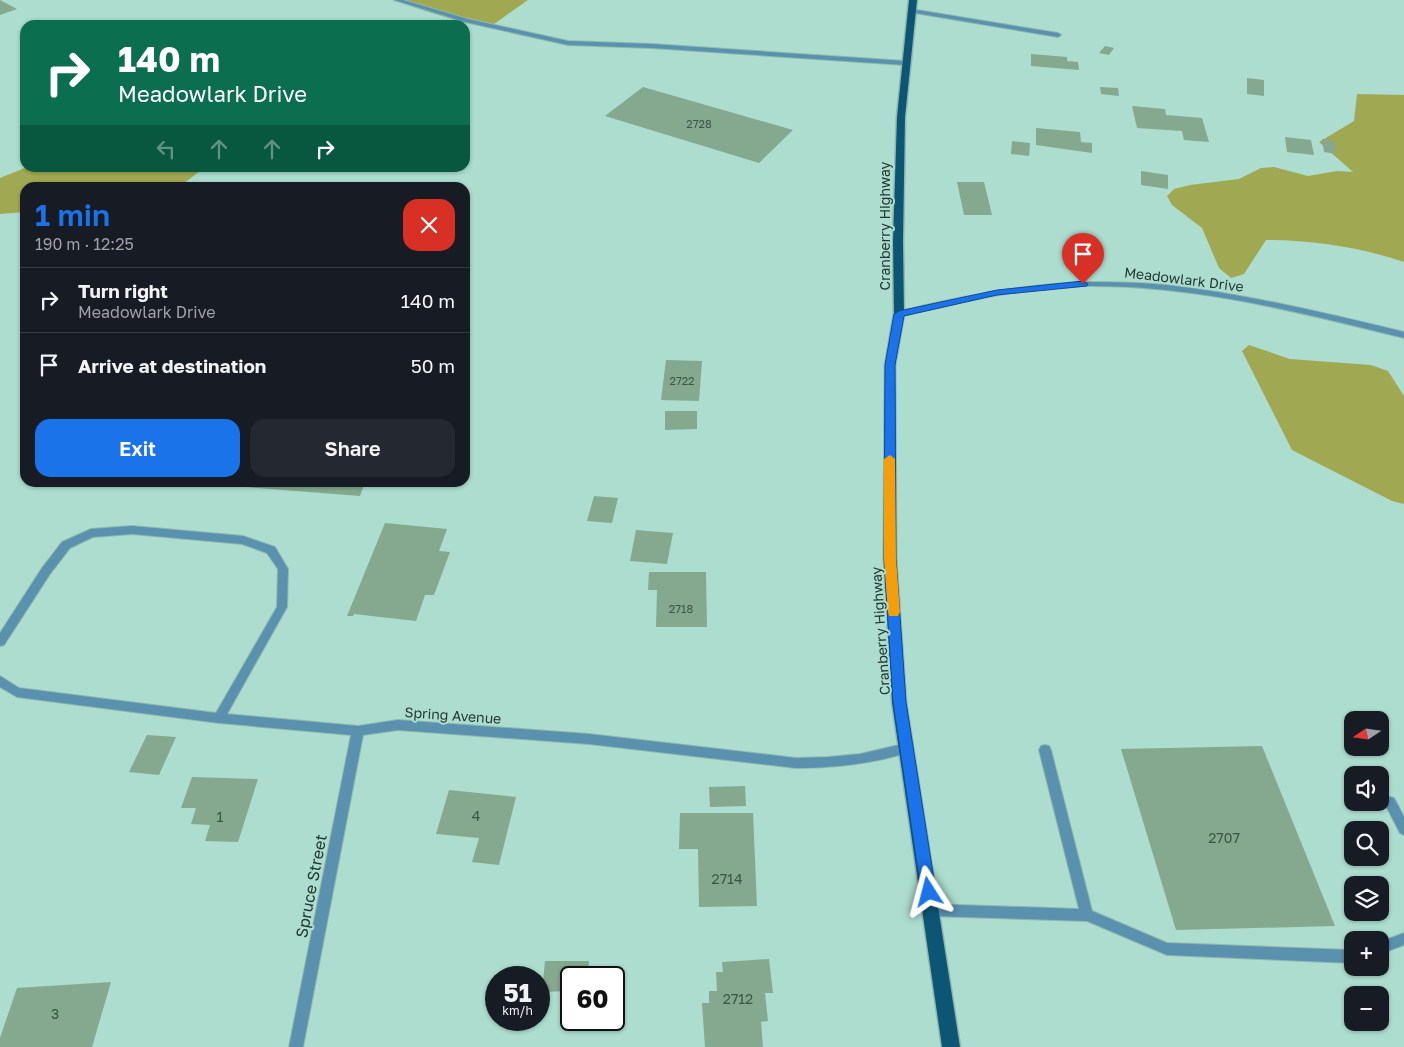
<!DOCTYPE html>
<html lang="en">
<head>
<meta charset="utf-8">
<style>
  body { margin:0; font-family:"Golos Text",sans-serif; background:#242831; color:#f1f3f6; height:100vh; display:flex; flex-direction:column; font-size:19px; white-space:nowrap }
  * { box-sizing:border-box; margin:0 }
  p { font-size:16px; color:#9ea1a6 }
  .icon { flex:none; width:28px; height:28px; fill:none; stroke:currentColor; stroke-width:2; stroke-linecap:round; stroke-linejoin:round }
  .map { position:relative; flex:1; overflow:hidden }
  .side { position:absolute; left:20px; top:182px; width:450px; height:305px; display:flex; flex-direction:column; background:#171b24; border-radius:15px; box-shadow:0 1px 4px #0004 }
  .side>* { flex:none }
  .top-card { position:absolute; left:20px; top:20px; width:450px; height:152px; border-radius:15px; box-shadow:0 1px 4px #0004; background:#0b6e4f; color:#fff; overflow:hidden }
  .needle { width:32px; rotate:257deg }
  .controls { position:absolute; left:1344px; top:711px; display:grid; gap:10px }
  .controls a { display:grid; place-items:center; width:45px; height:45px; border-radius:10px; background:#171b24; box-shadow:0 1px 4px #0004; font-size:25px }
  .speed { position:absolute; left:485px; top:966px; display:flex; gap:10px; font-size:25px; font-weight:700; text-align:center }
  .speed>* { display:grid; place-content:center; width:65px; height:65px; border-radius:50%; background:#171b24; box-shadow:0 1px 4px #0004; line-height:1 }
  .speed small { font-size:12px; font-weight:400 }
  .speed .limit { border:2px solid #111; border-radius:8px; background:#fff; color:#111 }
  .pin { position:absolute; display:grid; place-items:center; width:42px; height:42px; color:#fff; margin:-51px -21px; border-radius:50% 50% 50% 0; rotate:-45deg; box-shadow:0 0 5px #0007 }
  .pin .icon { rotate:45deg }
  .me { position:absolute; width:55px; margin:-28px; rotate:351deg; stroke-linejoin:round; filter:drop-shadow(0 0 4px #0008) }
  .turn { display:flex; align-items:center; gap:18px; height:105px; padding:0 15px; font-size:22px }
  .turn .icon { width:65px; height:65px; stroke-width:2.5 }
  .turn b { display:block; font-size:35px; line-height:42px }
  .lanes { display:flex; align-items:center; height:48px; padding:0 15px; background:#0003; justify-content:center; gap:25px; direction:ltr }
  .lanes .off { opacity:.35 }
  .round { display:grid; place-items:center; flex:none; width:52px; height:52px; border-radius:15px; background:#242831 }
  .head { display:flex; align-items:center; justify-content:space-between; height:85px; padding:0 15px }
  h1 { font-size:30px; font-weight:600; line-height:38px; color:#1a73e8 }
  .cta { display:flex; gap:10px; margin-top:auto; padding:10px 15px }
  .cta a { flex:1; height:58px; border-radius:15px; background:#1a73e8; color:#fff; font-size:20px; font-weight:600; line-height:58px; text-align:center }
  .cta a+a { background:#242831; color:#f1f3f6 }
  ul { padding:0; list-style:none }
  li { display:flex; align-items:center; gap:15px; height:65px; padding:0 15px; border-top:1px solid #363941 }
  li div { flex:1 }
  li b { display:block; font-size:19px }
  li em { font-style:normal }
  .map>svg:first-child { display:block }
  .green { fill:#a0a952 }
  .building { fill:#84a98e }
  .lines { fill:none; stroke-linecap:round; stroke-linejoin:round }
  .service-casing { stroke:#8eb9ac; stroke-width:2 }
  .minor-casing { stroke:#8eb9ac; stroke-width:2 }
  .primary-casing { stroke:#8eb9ac; stroke-width:3 }
  .service { fill:#5a91af; fill-rule:evenodd }
  .minor { fill:#5a91af; fill-rule:evenodd }
  .primary { fill:#0d5575; fill-rule:evenodd }
  .route { fill:#1a73e8; stroke:#114b97 }
  .slow { fill:#f59e0b }
  .labels { text-anchor:middle; dominant-baseline:central; stroke-width:4; stroke-linejoin:round; paint-order:stroke }
  .number-label { font-size:11px; fill:#3c5449 }
  .street-label { font-size:14px; fill:#243832; stroke:#acddce }
  .near-number-label { font-size:14px; fill:#3c5449 }
  .near-street-label { font-size:16px; fill:#243832; stroke:#acddce }
</style>
</head>
<body>
<div class="map">
<svg width="1404" height="1047" viewBox="0 0 1404 1047">
  <rect width="100%" height="100%" fill="#acddce"/>
  <!-- green -->
  <g class="green">
    <path d="M398 0H528L494 24C476 28 413 9 398 0Z"/>
    <path d="M1357 94 1404 95V262C1359 247 1313 240 1266 240L1244 274 1231 278 1219 268 1202 228 1172 205 1167 196 1174 189 1190 185 1239 179 1261 168 1274 167 1308 176 1337 171 1353 172 1319 142 1354 121Z"/>
    <path d="M25 168H204L183 184 174 187 25 188V212L0 214V178Z"/>
    <path d="M1249 345 1290 359 1371 365 1388 371 1404 396V504L1392 501 1292 450 1242 351Z"/>
  </g>
  <!-- building -->
  <g class="building">
    <path d="M0 0 17 9 0 15Z"/>
    <path d="M1105 46 1114 48 1109 55 1099 53Z"/>
    <path d="M1031 54 1067 57V61L1078 62 1079 70 1031 66Z"/>
    <path d="M1247 78 1264 80V96L1247 94Z"/>
    <path d="M643 87 793 130 759 163 605 116Z"/>
    <path d="M1100 87 1118 88 1119 96 1101 94Z"/>
    <path d="M1132 106 1165 109 1166 115 1202 118 1209 142 1184 140 1182 131 1137 128Z"/>
    <path d="M1036 128 1080 132 1081 142 1092 143V153L1036 145Z"/>
    <path d="M1285 137 1311 140 1314 155 1287 152Z"/>
    <path d="M1322 139 1334 141 1336 154 1324 152Z"/>
    <path d="M1012 141 1030 143 1029 156 1011 154Z"/>
    <path d="M1141 171 1168 175V189L1141 185Z"/>
    <path d="M957 182H984L992 215H964Z"/>
    <path d="M666 360 702 361 699 401 661 400Z"/>
    <path d="M665 411H697V429L665 430Z"/>
    <path d="M250 482H365L360 496 246 487Z"/>
    <path d="M594 496 618 498 612 523 587 521Z"/>
    <path d="M385 523 447 529 439 551 450 552 434 595H425L416 621 354 614 353 616H347Z"/>
    <path d="M636 530 673 533 667 564 630 561Z"/>
    <path d="M649 572H706L707 627H656L657 590H648Z"/>
    <path d="M147 735 176 737 159 775 129 772Z"/>
    <path d="M1262 746 1335 926 1176 930 1121 749Z"/>
    <path d="M192 777 258 779 238 842 205 841 210 825 191 824 196 808H181Z"/>
    <path d="M745 786 746 806 710 807 709 787Z"/>
    <path d="M449 790 516 797 499 865 472 862 479 838 436 834Z"/>
    <path d="M680 813H753L757 906 699 907 698 849H679Z"/>
    <path d="M769 959 773 993H765L768 1021 761 1022 763 1047H705L702 1003H709V991H717L716 972H723L722 962Z"/>
    <path d="M545 961H589L588 978H571V991L542 992Z"/>
    <path d="M111 982 92 1047H0V1038L17 988Z"/>
  </g>
  <g class="lines">
    <!-- service casing -->
    <g class="service-casing">
      <g id="service">
        <path d="M911 9 1058 33 1061 35 1058 37 909 12V10Z"/>
        <path d="M1045 745 1049 746 1051 750 1092 911 1167 943 1352 950V963L1167 955 1087 921 931 916 926 914 924 910 926 906 931 904 1079 909 1039 750 1041 746Z"/>
        <path d="M1390 797 1394 798 1404 817V835L1400 833 1384 802 1386 798Z"/>
        <path d="M1404 933V945L1380 954V942Z"/>
      </g>
    </g>
    <!-- minor casing -->
    <g class="minor-casing">
      <g id="minor">
        <path d="M394 0H403L468 19 568 41 652 44 905 61 908 63 905 65 652 48 568 45 465 22Z"/>
        <path d="M1082 282C1110 282 1138 282 1166 285 1246 294 1325 313 1404 332V338C1298 312 1192 284 1082 286 1020 288 959 302 899 317L895 314 896 312C957 297 1019 285 1082 282Z"/>
        <path d="M132 526 243 536 275 547 288 569 287 607 227 714 358 726 398 720 589 734 796 758 828 757 860 754 907 743 911 744 913 748 911 752 907 753C870 764 834 768 796 768L589 744 398 730 363 735 303 1047H289L351 735 219 723 17 697 0 687V676L19 688 216 713 277 607 278 569 267 553 242 544 132 534 93 537 70 548 50 574 4 645 0 646V633L42 568 62 542 91 529Z"/>
      </g>
    </g>
    <!-- primary casing -->
    <g class="primary-casing">
      <path id="primary" d="M909 0H917L905 117 903 241 904 314 895 365 896 559 906 702 960 1047H942L892 702 884 559 885 365 894 314 893 241 897 117Z"/>
    </g>
    <!-- service -->
    <use href="#service" class="service"/>
    <!-- minor -->
    <use href="#minor" class="minor"/>
    <!-- primary -->
    <use href="#primary" class="primary"/>
  </g>
  <!-- route -->
  <path class="route" d="M1083 281 1088 284 1087 286 997 295 904 316 895 365 896 559 906 702 936 892 934 897 929 899 923 897 921 892 893 702 884 559 885 365 894 314 899 311 997 290Z"/>
  <!-- slow -->
  <path class="slow" d="M890 455 895 459 896 559 900 612 898 616H889L888 612 884 559V459Z"/>
  <g class="labels">
    <!-- number labels -->
    <g class="number-label">
      <text x="699" y="123">2728</text>
      <text x="682" y="380">2722</text>
      <text x="681" y="608">2718</text>
    </g>
    <!-- street labels -->
    <g class="street-label">
      <text transform="translate(884 226) rotate(-90)">Cranberry Highway</text>
      <text transform="translate(1184 279) rotate(7)">Meadowlark Drive</text>
      <text transform="translate(880 631) rotate(-94)">Cranberry Highway</text>
      <text transform="translate(453 715) rotate(4)">Spring Avenue</text>
    </g>
    <!-- near-number labels -->
    <g class="near-number-label">
      <text x="476" y="815">4</text>
      <text x="220" y="816">1</text>
      <text x="1224" y="837">2707</text>
      <text x="727" y="878">2714</text>
      <text x="738" y="998">2712</text>
      <text x="55" y="1013">3</text>
    </g>
    <!-- near-street labels -->
    <g class="near-street-label">
      <text transform="translate(311 886) rotate(-79)">Spruce Street</text>
    </g>
  </g>
</svg>
<div class="controls">
<a><svg class="needle" viewBox="-14 -14 28 28"><path d="M0-13l5 13h-10z" fill="#e53935"/><path d="M0 13l5-13h-10z" fill="#9ea1a6"/></svg></a>
<a><svg class="icon" aria-label="sound" viewBox="0 0 24 24"><path d="M4 9h4l5-4v14l-5-4H4zM17 9q2 3 0 6"/></svg></a>
<a><svg class="icon" aria-label="search" viewBox="0 0 24 24"><circle cx="10" cy="10" r="6"/><path d="M15 15l6 6"/></svg></a>
<a><svg class="icon" aria-label="layers" viewBox="0 0 24 24"><path d="M12 4l9 5-9 5-9-5zM3 14l9 5 9-5"/></svg></a>
<a>+</a>
<a>−</a>
</div>
<div class="speed"><div>51<small>km/h</small></div><div class="limit">60</div></div>
<div class="pin" style="left:1083px;top:284px;background:#d93025"><svg class="icon" aria-label="arrive" viewBox="0 0 24 24"><path d="M6 21V4h12l-3 4 3 4H6"/></svg></div>
<svg class="me" style="left:929px;top:892px" viewBox="-20 -20 40 40"><path d="M0-17L14 15 0 8-14 15z" fill="#1a73e8" stroke="#fff" stroke-width="4"/></svg>
<div class="top-card">
<div class="turn"><svg class="icon" aria-label="right" viewBox="0 0 24 24"><path d="M7 20v-9h11M14 6l5 5-5 5"/></svg><div><b>140 m</b>Meadowlark Drive</div></div>
<div class="lanes"><svg class="icon off" aria-label="left" viewBox="0 0 24 24"><path d="M17 20v-9H6M10 6l-5 5 5 5"/></svg><svg class="icon off" aria-label="ahead" viewBox="0 0 24 24"><path d="M12 20V5M6 11l6-6 6 6"/></svg><svg class="icon off" aria-label="ahead" viewBox="0 0 24 24"><path d="M12 20V5M6 11l6-6 6 6"/></svg><svg class="icon" aria-label="right" viewBox="0 0 24 24"><path d="M7 20v-9h11M14 6l5 5-5 5"/></svg></div>
</div>
<section class="side">
<div class="head"><div><h1>1 min</h1><p>190 m · 12:25</p></div><a class="round" style="background:#d93025;color:#fff"><svg class="icon" aria-label="close" viewBox="0 0 24 24"><path d="M6 6l12 12M18 6L6 18"/></svg></a></div>
<ul>
<li><svg class="icon" aria-label="right" viewBox="0 0 24 24"><path d="M7 20v-9h11M14 6l5 5-5 5"/></svg><div><b>Turn right</b><p>Meadowlark Drive</p></div><em>140 m</em></li>
<li><svg class="icon" aria-label="arrive" viewBox="0 0 24 24"><path d="M6 21V4h12l-3 4 3 4H6"/></svg><div><b>Arrive at destination</b></div><em>50 m</em></li>
</ul>
<div class="cta"><a>Exit</a><a>Share</a></div>
</section>
</div>
</body>
</html>
